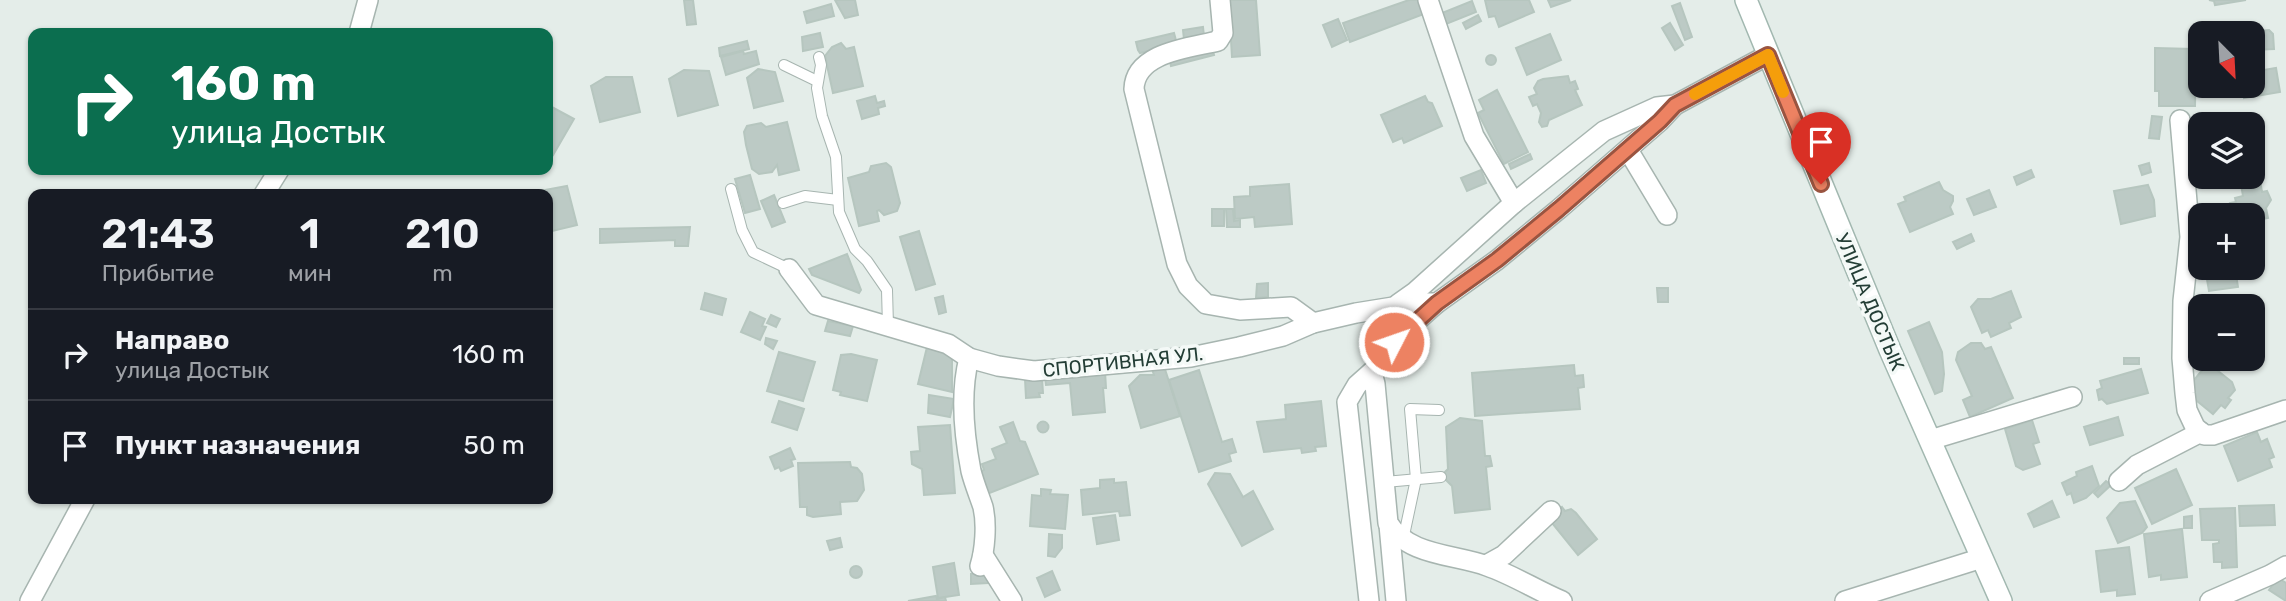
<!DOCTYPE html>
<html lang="ru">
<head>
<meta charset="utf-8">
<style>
  body { margin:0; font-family:Rubik,sans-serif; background:#242831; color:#f1f3f6; height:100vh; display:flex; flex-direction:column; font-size:26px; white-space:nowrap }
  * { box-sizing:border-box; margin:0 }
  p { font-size:23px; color:#9ea1a6 }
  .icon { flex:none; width:38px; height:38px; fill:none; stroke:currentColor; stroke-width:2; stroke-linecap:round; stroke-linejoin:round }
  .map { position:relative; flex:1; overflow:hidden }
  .drawer { position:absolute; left:28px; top:189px; width:525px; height:315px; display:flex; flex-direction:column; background:#171b24; border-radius:14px; box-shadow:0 2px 5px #0004 }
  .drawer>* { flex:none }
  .banner { position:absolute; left:28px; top:28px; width:525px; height:147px; border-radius:14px; box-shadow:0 2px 5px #0004; background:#0b6e4f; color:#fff; overflow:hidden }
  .needle { width:46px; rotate:156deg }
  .controls { position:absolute; left:2188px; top:21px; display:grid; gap:14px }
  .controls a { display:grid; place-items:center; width:77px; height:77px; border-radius:14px; background:#171b24; box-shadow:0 2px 5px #0004; font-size:35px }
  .pin { position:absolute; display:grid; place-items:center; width:60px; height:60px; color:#fff; margin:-72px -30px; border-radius:50% 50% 50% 0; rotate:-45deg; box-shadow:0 0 7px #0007 }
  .pin .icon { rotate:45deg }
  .me { position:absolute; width:77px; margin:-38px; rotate:49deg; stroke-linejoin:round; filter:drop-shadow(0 0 5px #0008) }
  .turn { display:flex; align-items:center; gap:24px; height:147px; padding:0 28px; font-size:32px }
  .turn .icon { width:91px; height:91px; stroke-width:2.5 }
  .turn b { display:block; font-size:49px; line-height:60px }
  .eta { display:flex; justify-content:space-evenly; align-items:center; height:119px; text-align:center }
  .eta b { font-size:42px; font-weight:600; line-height:49px }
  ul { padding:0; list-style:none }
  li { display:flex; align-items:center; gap:21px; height:91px; padding:0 28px; border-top:2px solid #363941 }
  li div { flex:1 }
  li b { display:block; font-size:26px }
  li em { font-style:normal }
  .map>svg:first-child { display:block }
  .building { fill:#bccac5; stroke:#b6c6bf; stroke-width:2 }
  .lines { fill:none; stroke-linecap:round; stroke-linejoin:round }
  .lane-casing { stroke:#a7b5b0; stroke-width:12 }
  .street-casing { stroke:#a7b5b0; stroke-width:22 }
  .secondary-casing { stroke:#a2b8b0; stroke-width:24 }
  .lane { stroke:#fff; stroke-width:10 }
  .street { stroke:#fff; stroke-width:19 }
  .secondary { stroke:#fff; stroke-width:21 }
  .route-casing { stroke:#9a5440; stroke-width:18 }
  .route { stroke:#ed8262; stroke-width:12 }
  .slow { stroke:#f59e0b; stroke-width:12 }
  .labels { text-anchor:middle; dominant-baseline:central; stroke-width:7; stroke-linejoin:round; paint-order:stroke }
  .street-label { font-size:19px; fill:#243e36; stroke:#f4f9f7 }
</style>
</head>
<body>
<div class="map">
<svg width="2286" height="601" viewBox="0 0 2286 601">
  <rect width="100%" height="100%" fill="#e4ede9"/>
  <!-- building -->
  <g class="building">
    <path d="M684 0H693L696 24 687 25Z"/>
    <path d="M835 0H855L858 15 845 18Z"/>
    <path d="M1229 0H1256L1260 55 1232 57 1231 40 1229 39Z"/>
    <path d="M1409 0H1419L1424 14 1350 42 1343 23Z"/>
    <path d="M1485 0H1529L1534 12 1499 27 1495 16 1489 17Z"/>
    <path d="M1548 0H1571L1551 7Z"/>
    <path d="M2209 0H2246L2215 5 2214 1Z"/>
    <path d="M1472 1 1476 12 1446 24 1442 13Z"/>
    <path d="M1680 3 1692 37 1685 40 1672 6Z"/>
    <path d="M831 4 834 16 807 23 804 12Z"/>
    <path d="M1478 15 1481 21 1466 29 1463 23Z"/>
    <path d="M1338 19 1347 40 1332 47 1323 25Z"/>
    <path d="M1670 23 1683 45 1675 50 1662 28Z"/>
    <path d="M1203 27 1204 36 1184 39 1183 30Z"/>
    <path d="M2269 30 2273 34 2274 49 2252 50V33H2236Z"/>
    <path d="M820 33 823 47 803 51 802 37Z"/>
    <path d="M1174 33 1177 44 1140 53 1138 50 1136 42Z"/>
    <path d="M1550 34 1561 60 1527 75 1516 48Z"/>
    <path d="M747 41 749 49 720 56 719 48Z"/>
    <path d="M841 43 846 49 854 47 863 86 833 93 825 56 832 47Z"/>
    <path d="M1212 47 1214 55 1171 66 1169 58Z"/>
    <path d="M2155 48 2193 49V54L2196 55 2195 106H2159V91H2155Z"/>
    <path d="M743 51 744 54 756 51 759 64 726 75 721 57Z"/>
    <circle cx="1491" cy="60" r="5"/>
    <path d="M2276 68 2280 92 2244 98 2242 86H2252V72Z"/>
    <path d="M758 69 775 72 783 101 754 108 747 78Z"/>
    <path d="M684 70 709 71 718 105 678 116 669 79Z"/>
    <path d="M1568 76 1570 83 1575 81 1578 89 1575 90 1582 105 1549 120 1547 126 1542 127 1539 122 1541 113 1537 104 1533 106 1529 97 1537 94 1534 88 1538 81 1543 79Z"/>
    <path d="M606 77H632L640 112 600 122 591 86Z"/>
    <path d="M1497 90 1528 152 1504 164 1478 113 1484 110 1479 100Z"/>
    <path d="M875 96 877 103 884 101 885 106 878 108 879 114 862 119 857 101Z"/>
    <path d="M1425 96 1428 102 1432 103 1442 126 1404 143 1402 138 1393 142 1381 115Z"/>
    <path d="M548 105 574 119 553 155 548 152Z"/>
    <path d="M2152 116 2162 117 2159 139 2149 138Z"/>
    <path d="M787 122 799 170 779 175 777 165 772 172 759 174 752 169 746 145 744 132 747 126 761 123 766 127Z"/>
    <path d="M1530 154 1532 159 1511 169 1509 164Z"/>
    <path d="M886 163 891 167 900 203 897 211 884 215 879 210 877 211 879 221 859 226 848 178 869 172 871 166Z"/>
    <path d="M2149 163 2151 172 2142 175 2139 166Z"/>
    <path d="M1481 170 1486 183 1467 191 1461 178Z"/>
    <path d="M2031 170 2034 177 2017 185 2014 177Z"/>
    <path d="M750 175 760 209 745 213 735 179Z"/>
    <path d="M2260 180 2262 192 2267 191 2271 200 2266 208 2268 218 2252 221V215H2233L2230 203 2236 202 2235 198 2243 196 2241 184Z"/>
    <path d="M1939 182 1943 190 1953 196V201L1950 207 1953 214 1910 232 1898 204 1906 201 1904 197Z"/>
    <path d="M1289 184 1292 224 1255 227 1254 217 1235 219 1234 197 1250 196V187Z"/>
    <path d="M2148 185 2154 200 2155 216 2121 224 2114 191Z"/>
    <path d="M567 186 577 225 548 232V194H534V192Z"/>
    <path d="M1989 190 1996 207 1974 215 1967 199Z"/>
    <path d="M774 195 785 222 772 227 761 201Z"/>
    <rect x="1212" y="209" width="12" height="17"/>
    <path d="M1226 209H1233L1234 221 1240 220V227H1227Z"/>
    <path d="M690 227 688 246H675V240L600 243V229Z"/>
    <path d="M919 231 935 284 916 290 900 237Z"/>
    <path d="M1971 234 1974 241 1957 249 1953 242Z"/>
    <path d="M847 254 861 290 859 293 812 275 809 269Z"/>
    <path d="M2205 268H2241L2242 274 2236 275 2238 287 2209 291Z"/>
    <path d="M1268 283V297L1256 298 1257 284Z"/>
    <path d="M1657 288H1668V302H1658Z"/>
    <path d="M2011 291 2021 317 2009 323 2011 328 1991 337 1988 330 1982 333 1971 307 1978 299H1991Z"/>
    <path d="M705 293 726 299 722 315 701 309Z"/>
    <path d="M943 296 946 312 939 314 935 298Z"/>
    <path d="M2226 298 2228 306H2211L2210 301Z"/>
    <path d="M750 312 765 319 762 326 766 327 760 340 741 332Z"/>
    <path d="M771 315 780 319 776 327 767 323Z"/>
    <path d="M828 321 853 326 850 336 825 331Z"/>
    <path d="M1929 322 1942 352 1944 374 1942 391 1935 394 1908 331Z"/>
    <path d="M2252 336H2258L2259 349H2254V356H2252Z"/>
    <path d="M766 338 777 341 773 349 765 344Z"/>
    <path d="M928 343 952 349V392L918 384Z"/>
    <path d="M1971 343H1981L1985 349 1991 347 2013 398 1970 417 1963 400 1972 396 1956 360 1958 352Z"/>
    <path d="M779 352 815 362 803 401 767 391Z"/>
    <path d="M851 354 877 360 867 401 840 395 841 392 833 390 841 355Z"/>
    <rect x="2124" y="358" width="15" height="6"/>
    <path d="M1163 363 1180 416 1141 428 1129 386 1140 375H1154L1151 366Z"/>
    <path d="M2208 363 2232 382 2235 390 2228 398 2231 400 2225 408 2221 405 2213 414 2185 391Z"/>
    <path d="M1574 365 1575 376 1583 375 1584 387 1578 388 1580 409 1475 416 1472 373Z"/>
    <path d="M2141 369 2148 393 2107 404 2102 399 2099 400 2097 390 2102 388 2100 381Z"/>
    <path d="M1199 370 1222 442 1232 439 1236 452 1229 454 1231 461 1199 472 1169 380Z"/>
    <path d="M1105 371 1106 388H1103L1105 412 1073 415 1070 383 1046 385 1045 377Z"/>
    <path d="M1042 378 1043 393H1039L1040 397 1026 398 1025 379Z"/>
    <path d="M929 395 954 399 950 417 928 413Z"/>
    <path d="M779 401 804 409 797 430 772 422Z"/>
    <path d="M1321 401 1326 446 1315 447 1316 451 1302 453 1301 448 1264 452 1257 422 1286 419 1285 405Z"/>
    <path d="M2118 417 2123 435 2090 445 2084 427Z"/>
    <path d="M1460 418 1482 421 1485 456H1490L1492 466 1486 467 1490 509 1455 513 1452 486 1444 478V473L1448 469 1446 427Z"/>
    <path d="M2032 420 2039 442 2033 444 2040 464 2023 470 2016 466 2005 429Z"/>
    <circle cx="1043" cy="427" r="5.5"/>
    <path d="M1013 422 1020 441 1025 442 1038 474 987 494 979 472 984 470 982 464 996 459 992 449 1007 443 1000 427Z"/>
    <path d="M950 425 955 493 924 495 922 469 912 464 911 452 920 451 918 427Z"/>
    <path d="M2257 432 2261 442 2267 439 2274 457 2269 459 2272 467 2238 481 2224 446Z"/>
    <path d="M790 448 795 459 791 460 793 466 781 471 779 467 775 469 770 457Z"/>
    <path d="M850 462 851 467 857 468 862 474 864 490 857 501 840 502 841 514 813 517 807 515V507H800L798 463Z"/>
    <path d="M2092 466 2099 486 2086 498 2074 503 2071 493 2067 495 2062 483 2077 476 2076 472Z"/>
    <path d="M2176 469 2192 505 2152 524 2135 488Z"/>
    <path d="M1215 473 1230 474 1243 497 1253 491 1273 529 1242 546 1208 484Z"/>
    <path d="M1114 479V483L1126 482 1130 515 1120 516 1119 511 1083 515 1081 490 1100 488V480Z"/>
    <path d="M2106 481 2111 485 2098 497 2094 493Z"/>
    <path d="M1041 489 1051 490 1050 494 1068 495 1065 529 1030 526 1032 495 1041 496Z"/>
    <path d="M2052 501 2059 517 2034 527 2028 514Z"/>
    <path d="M2135 501 2147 527 2142 533 2118 543 2107 518 2120 503Z"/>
    <path d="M2274 505 2275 525 2240 526 2239 506Z"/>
    <path d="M1562 507 1565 511 1571 509 1576 513 1597 539 1578 555 1552 523 1556 520 1552 515Z"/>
    <path d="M2235 508 2237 567 2222 568V562H2214L2213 544 2219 543V540H2202L2200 509Z"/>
    <path d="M1115 515 1119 540 1097 544 1093 518Z"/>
    <path d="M2192 516V528H2184V517Z"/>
    <path d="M2182 529 2187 577 2161 580V575L2149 577 2144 534Z"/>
    <path d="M1049 534 1062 535V548L1055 557 1048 556Z"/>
    <path d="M840 538 842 547 830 550 827 541Z"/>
    <path d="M2129 547 2135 594 2117 596V590L2101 592 2096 551Z"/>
    <path d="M954 563 959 595 938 598 933 567Z"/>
    <circle cx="856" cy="572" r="6"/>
    <path d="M1052 571 1060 590 1045 597 1037 578Z"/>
    <path d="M988 573V583L971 584V574Z"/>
    <path d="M2278 578 2286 583V601L2269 590Z"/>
    <path d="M936 596 937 599 945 597 946 601H908Z"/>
  </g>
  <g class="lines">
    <!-- lane casing -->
    <g class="lane-casing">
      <g id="lane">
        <path d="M819 57 821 65 817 88 822 116 836 157 839 212 855 249 867 261 887 290 888 326"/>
        <path d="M784 65 817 81"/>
        <path d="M731 189 742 230 753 252 789 269"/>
        <path d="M783 203 805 196 838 200"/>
        <path d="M1385 482 1441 477"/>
        <path d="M1403 540 1416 479 1410 409 1439 410"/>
      </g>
    </g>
    <!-- street casing -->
    <g class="street-casing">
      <g id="street">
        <path d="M1220 0 1223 33 1218 41C1190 48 1135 52 1134 89L1177 264 1188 286 1206 304 1240 310 1291 307 1313 323"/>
        <path d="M1428 0 1474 136 1514 203"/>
        <path d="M359 33 368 0"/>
        <path d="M2180 120 2190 237 2183 301 2182 358 2185 393 2187 410 2195 427 2204 435H2213L2286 410"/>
        <path d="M1628 150 1667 215"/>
        <path d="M264 194 279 170"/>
        <path d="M789 269 816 305 948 344 969 358 998 366 1034 371 1191 357 1239 347 1283 336 1313 323 1356 313 1418 303H1437"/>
        <path d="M1398 304 1415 292 1514 203 1604 131 1657 107 1675 105 1768 55"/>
        <path d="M969 358C960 393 964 435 971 471 974 483 979 495 983 507 987 524 985 550 980 566"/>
        <path d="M1372 372 1375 384 1388 523C1408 556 1454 554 1487 566 1513 575 1536 590 1562 601"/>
        <path d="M1930 440 2072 397"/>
        <path d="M2119 481 2137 465 2201 432"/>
        <path d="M1389 525 1396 601"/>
        <path d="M983 555 1012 601"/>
        <path d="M1486 565 1504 555 1551 511"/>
        <path d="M30 601 85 499"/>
        <path d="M1369 601 1347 402 1357 385 1375 369 1393 342 1437 303 1497 260 1559 209 1660 121 1675 105"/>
        <path d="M1845 601 1982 558"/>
        <path d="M2210 601 2270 575 2286 566"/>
      </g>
    </g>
    <!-- secondary casing -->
    <g class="secondary-casing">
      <path id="secondary" d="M1746 0 1890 350 2001 601"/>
    </g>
    <!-- lane -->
    <use href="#lane" class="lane"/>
    <!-- street -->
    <use href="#street" class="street"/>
    <!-- secondary -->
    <use href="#secondary" class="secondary"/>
  </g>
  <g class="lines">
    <!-- route casing -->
    <g class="route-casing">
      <path id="route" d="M1394 342 1437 303 1497 260 1559 209 1660 121 1675 105 1768 55 1821 184"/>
    </g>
    <!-- route -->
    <use href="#route" class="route"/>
    <!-- slow -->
    <path class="slow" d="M1695 94 1768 55 1783 92"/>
  </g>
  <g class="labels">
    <!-- street labels -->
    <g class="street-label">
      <text transform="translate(1870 302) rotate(67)">УЛИЦА ДОСТЫК</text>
      <text transform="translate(1123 362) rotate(-6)">СПОРТИВНАЯ УЛ.</text>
    </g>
  </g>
</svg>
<div class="controls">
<a><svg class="needle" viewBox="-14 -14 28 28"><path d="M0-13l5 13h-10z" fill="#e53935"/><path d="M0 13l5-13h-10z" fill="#9ea1a6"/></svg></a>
<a><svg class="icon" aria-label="layers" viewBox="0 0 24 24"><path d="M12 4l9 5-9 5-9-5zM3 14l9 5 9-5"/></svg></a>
<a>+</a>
<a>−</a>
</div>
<div class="pin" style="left:1821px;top:184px;background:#d93025"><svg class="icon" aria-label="arrive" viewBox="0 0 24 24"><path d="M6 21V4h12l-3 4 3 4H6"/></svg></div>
<svg class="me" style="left:1394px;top:342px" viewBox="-20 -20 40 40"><circle r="17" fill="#ed8262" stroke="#fff" stroke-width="3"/><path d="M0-11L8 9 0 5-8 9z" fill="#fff"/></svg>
<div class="banner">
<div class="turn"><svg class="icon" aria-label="right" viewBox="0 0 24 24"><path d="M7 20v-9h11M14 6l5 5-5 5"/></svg><div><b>160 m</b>улица Достык</div></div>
</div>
<section class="drawer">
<div class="eta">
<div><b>21:43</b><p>Прибытие</p></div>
<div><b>1</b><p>мин</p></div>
<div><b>210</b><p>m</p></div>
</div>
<ul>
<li><svg class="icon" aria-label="right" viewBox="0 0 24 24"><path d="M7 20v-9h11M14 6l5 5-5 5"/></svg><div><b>Направо</b><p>улица Достык</p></div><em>160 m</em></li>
<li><svg class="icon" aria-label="arrive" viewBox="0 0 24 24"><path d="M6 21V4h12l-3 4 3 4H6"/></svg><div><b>Пункт назначения</b></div><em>50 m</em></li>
</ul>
</section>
</div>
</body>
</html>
